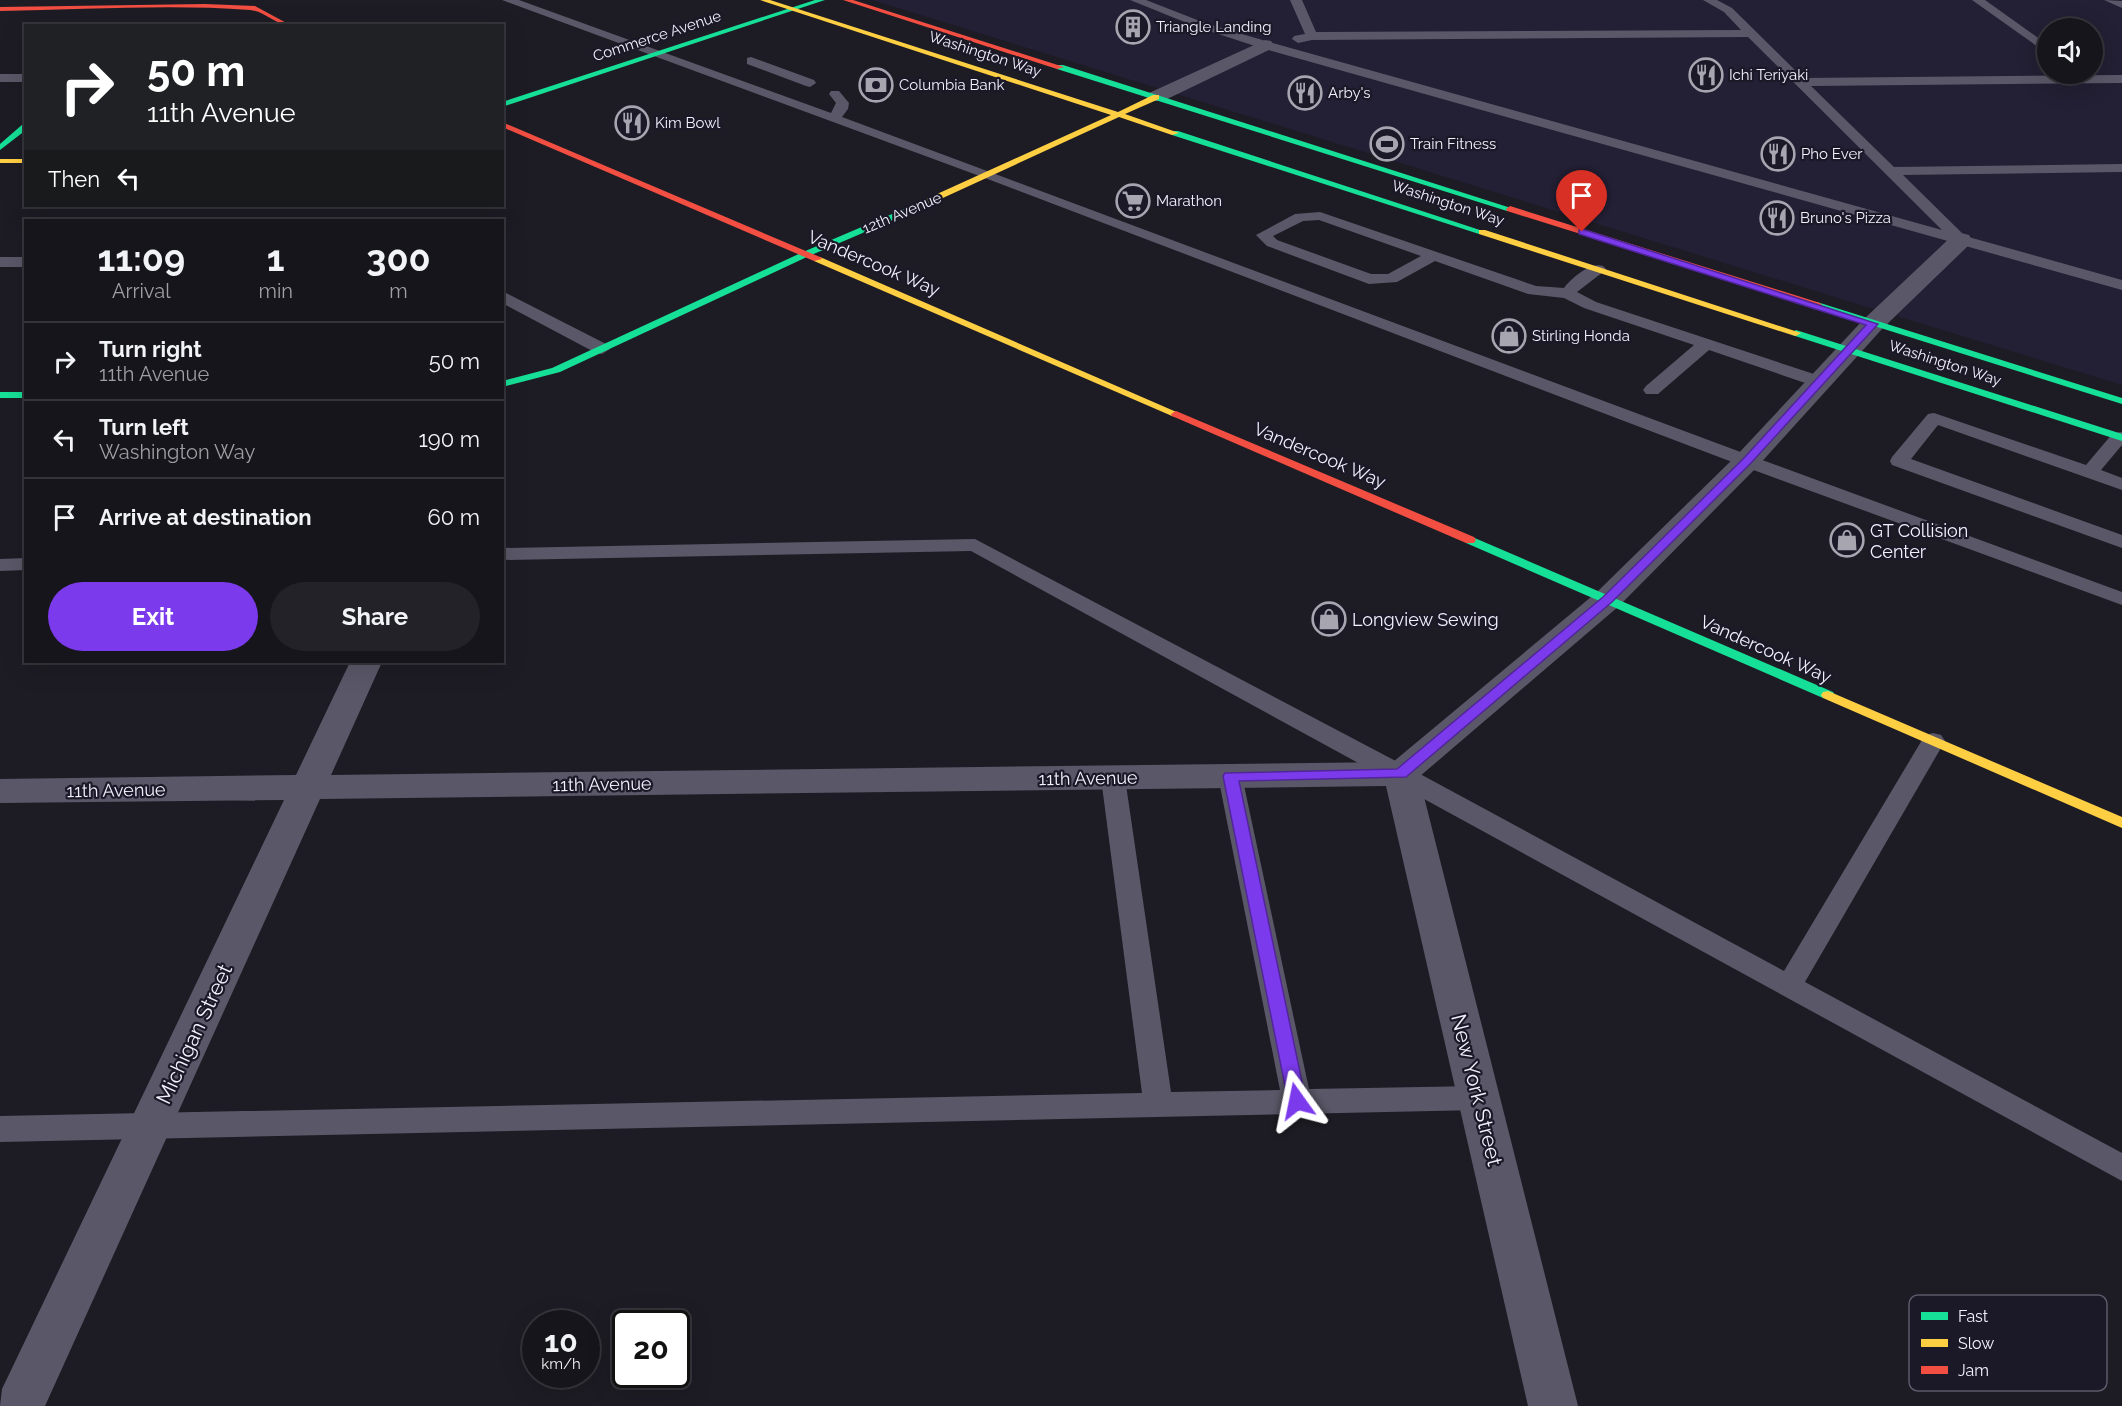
<!DOCTYPE html>
<html lang="en">
<head>
<meta charset="utf-8">
<style>
  body { margin:0; font-family:Raleway,sans-serif; background:#232228; color:#f1f3f6; height:100vh; display:flex; flex-direction:column; font-size:22px; white-space:nowrap }
  * { box-sizing:border-box; margin:0 }
  p { font-size:20px; color:#9e9fa3 }
  .icon { flex:none; width:33px; height:33px; fill:none; stroke:currentColor; stroke-width:2; stroke-linecap:round; stroke-linejoin:round }
  .map { position:relative; flex:1; overflow:hidden }
  .details { position:absolute; left:24px; top:219px; width:480px; height:444px; display:flex; flex-direction:column; background:#16151b; border-radius:0px; box-shadow:0 6px 24px #0002,0 0 0 2px #35343a }
  .details>* { flex:none }
  .guide { position:absolute; left:24px; top:24px; width:480px; height:183px; border-radius:0px; box-shadow:0 6px 24px #0002,0 0 0 2px #35343a; background:#202124; color:#fff; overflow:hidden }
  .tools { position:absolute; left:2037px; top:18px; display:grid; gap:12px }
  .tools a { display:grid; place-items:center; width:66px; height:66px; border-radius:50%; background:#16151b; box-shadow:0 6px 24px #0002,0 0 0 2px #35343a; font-size:30px }
  .speed { position:absolute; left:522px; top:1310px; display:flex; gap:12px; font-size:30px; font-weight:700; text-align:center }
  .speed>* { display:grid; place-content:center; width:78px; height:78px; border-radius:50%; background:#16151b; box-shadow:0 6px 24px #0002,0 0 0 2px #35343a; line-height:1 }
  .speed small { font-size:15px; font-weight:400 }
  .speed .limit { border:3px solid #111; border-radius:9px; background:#fff; color:#111 }
  .pin { position:absolute; display:grid; place-items:center; width:51px; height:51px; color:#fff; margin:-62px -26px; border-radius:50% 50% 50% 0; rotate:-45deg; box-shadow:0 0 6px #0007 }
  .pin .icon { rotate:45deg }
  .me { position:absolute; width:66px; margin:-33px; rotate:348deg; stroke-linejoin:round; filter:drop-shadow(0 0 4px #0008) }
  .turn { display:flex; align-items:center; gap:21px; height:126px; padding:0 24px; font-size:27px }
  .turn .icon { width:78px; height:78px; stroke-width:2.5 }
  .turn b { display:block; font-size:42px; line-height:51px }
  .then { display:flex; align-items:center; height:57px; padding:0 24px; background:#0003; gap:12px; font-size:22px }
  .eta { display:flex; justify-content:space-evenly; align-items:center; height:102px; text-align:center }
  .eta b { font-size:36px; font-weight:700; line-height:42px }
  .button { display:flex; gap:12px; margin-top:auto; padding:12px 24px }
  .button a { flex:1; height:69px; border-radius:36px; background:#7c3aed; color:#fff; font-size:24px; font-weight:700; line-height:69px; text-align:center }
  .button a+a { background:#232228; color:#f1f3f6 }
  ul { padding:0; list-style:none }
  li { display:flex; align-items:center; gap:18px; height:78px; padding:0 24px; border-top:2px solid #35343a }
  li div { flex:1 }
  li b { display:block; font-size:22px }
  li em { font-style:normal }
  .map>svg:first-child { display:block }
  .built { fill:#231f34; fill-rule:evenodd }
  .lines { fill:none; stroke-linecap:round; stroke-linejoin:round }
  .lane { fill:#5a5868; fill-rule:evenodd }
  .street { fill:#5a5868; fill-rule:evenodd }
  .fast { fill:#16e098; fill-rule:evenodd }
  .slow { fill:#ffcf43; fill-rule:evenodd }
  .jam { fill:#f24e42; fill-rule:evenodd }
  .route { fill:#7c3aed; stroke:#51269a; stroke-width:1.5 }
  .labels { text-anchor:middle; dominant-baseline:central; stroke-width:4.5; stroke-linejoin:round; paint-order:stroke }
  .far-poi-label { font-size:15px; fill:#f2f0fc; stroke:#1b1828; text-anchor:start }
  .far-street-label { font-size:15px; fill:#f2f0fc; stroke:#1b1828 }
  .street-label { font-size:18px; fill:#f2f0fc; stroke:#1b1828 }
  .poi-label { font-size:18px; fill:#f2f0fc; stroke:#1b1828; text-anchor:start }
  .near-street-label { font-size:21px; fill:#f2f0fc; stroke:#1b1828 }
  .key { fill:#1b1828; stroke:#5c5968; stroke-width:1.5 }
  .key-label { font-size:16px; fill:#f2f0fc }
</style>
</head>
<body>
<div class="map">
<svg width="2122" height="1406" viewBox="0 0 2122 1406">
  <rect width="100%" height="100%" fill="#1d1c24"/>
  <!-- built -->
  <path class="built" d="M872 0H2122V385L1841 299ZM2048 28H2092V74H2048Z"/>
  <g class="lines">
    <!-- lane -->
    <g class="lane">
      <path d="M502 0H519L831 113 836 103 829 94 831 91H839L849 103 848 109 842 117 1754 457 2122 592V605L1740 465 985 178Z"/>
      <path d="M1130 0H1146L1205 23 1269 42 1942 230 1748 37 1312 40 1298 43 1292 39 1294 36 1305 34 1290 0H1302L1316 32 1741 30 1724 12 1703 0H1717L1732 8 1803 78 2122 75V83L1811 86 1894 167 2122 164V172L1903 175 1965 236 2122 280V290L1261 48 1197 27Z"/>
      <path d="M1972 0H1985L2048 45V54Z"/>
      <path d="M2104 0 2122 1V8Z"/>
      <path d="M751 57 814 80 816 83 810 87 806 86 747 64V58Z"/>
      <rect x="0" y="74" width="26" height="8"/>
      <path d="M1320 212 1536 286 1564 288C1572 278 1590 262 1603 266L1606 269 1603 272 1577 292 1596 302 1826 378 1829 382 1826 386H1814L1709 350 1658 394H1646L1643 390 1646 386 1694 345 1584 308 1564 298 1528 294 1435 261 1397 282 1369 284 1267 246 1256 235 1295 214ZM1319 220 1421 256 1388 274H1371L1277 240 1273 236 1303 221Z"/>
      <rect x="0" y="257" width="26" height="10"/>
      <path d="M502 291 608 345 610 349 602 354 596 353 502 303Z"/>
      <path d="M1934 413 2086 465 2113 433 2122 432V445L2101 470 2122 478V490L1938 425 1911 459 2122 535V548L1892 465 1890 461 1892 457 1928 414Z"/>
      <path d="M975 539 1409 768 1784 971 1925 735 1933 733 1941 735 1945 741 1805 982 2122 1153V1181L971 551 502 560V548Z"/>
      <path d="M26 558V570L0 571V559Z"/>
      <path d="M1230 768 1238 770 1242 776 1309 1089 1479 1086 1489 1089 1493 1098 1489 1107 1479 1110 0 1142V1116L1142 1093 1101 778 1105 772 1113 770 1121 772 1125 778 1171 1092 1280 1090 1218 776 1222 770Z"/>
    </g>
    <!-- street -->
    <g class="street">
      <path d="M1265 40 1271 41 1274 45 1271 49 1163 101H1149L1147 97 1149 93Z"/>
      <path d="M1961 233 1969 235 1972 240 1969 245 1882 329 1757 467 1619 606 1419 777 1578 1406H1528L1386 786 320 799 45 1406H0L2 1389 284 800 0 803V779L296 775 350 662H382L331 775 1393 762 1597 592 1737 455 1864 319 1953 235Z"/>
    </g>
    <!-- fast -->
    <g class="fast">
      <path d="M815 0H825L502 107V102Z"/>
      <path d="M1057 65H1063L1514 209 1507 211 1057 69Z"/>
      <path d="M23 124H26V130L0 150V144Z"/>
      <path d="M1172 131H1178L1486 232 1479 234 1172 135Z"/>
      <path d="M918 203 921 204V208L809 256 560 372 502 387V381L552 368 803 252Z"/>
      <path d="M1817 302 2122 398V404L1814 307V303Z"/>
      <path d="M1796 330 2122 434V441L1792 335 1791 333Z"/>
      <rect x="0" y="392" width="26" height="6"/>
      <path d="M1470 536 1833 692 1835 695 1833 698H1823L1466 543 1464 540Z"/>
    </g>
    <!-- slow -->
    <g class="slow">
      <path d="M760 0H770L1118 112 1153 95H1159V99L1125 114 1179 133 1172 135 1119 117 921 208H915V204L1111 115Z"/>
      <rect x="0" y="159" width="26" height="4"/>
      <path d="M1479 230H1485L1801 333 1796 336 1792 335 1479 234Z"/>
      <path d="M814 257H820L1181 414 1176 417 1172 416 814 261Z"/>
      <path d="M1828 691 2122 817V828L1823 698 1821 695 1823 692Z"/>
    </g>
    <!-- jam -->
    <g class="jam">
      <path d="M843 0H853L1064 67 1057 69Z"/>
      <path d="M205 4 255 6 292 26C276 26 265 11 250 10 167 4 83 10 0 11V7Z"/>
      <path d="M502 122 820 257 822 259 814 261 502 127Z"/>
      <path d="M1510 206 1820 303 1822 305 1814 307 1507 211 1506 209Z"/>
      <path d="M1176 411 1474 537 1476 540 1474 543H1466L1172 416 1171 414Z"/>
    </g>
  </g>
  <!-- route -->
  <path class="route" d="M1582 229 1878 324 1751 463 1612 602 1406 777 1239 781 1306 1101 1303 1107 1297 1109 1291 1107 1288 1101 1223 776 1225 773 1397 769 1603 597 1743 459 1866 325 1579 234V230Z"/>
  <!-- icons -->
  <defs>
    <g id="building-ring" transform="scale(1.725)"><circle r="9.5" fill="#1b1828" stroke="#a7a6b0" stroke-width="1.5"/><path d="M-4-6H4V6H1V3H-1V6H-4ZM-2.5-4.3h1.7v1.8h-1.7ZM.8-4.3h1.7v1.8H.8ZM-2.5-1h1.7V.8h-1.7ZM.8-1h1.7V.8H.8Z" fill="#a7a6b0"/></g>
    <g id="restaurant-ring" transform="scale(1.725)"><circle r="9.5" fill="#1b1828" stroke="#a7a6b0" stroke-width="1.5"/><path d="M-5-6h1v4h1v-4h1v4h1v-4h1v5L-1.5 .5V6h-2V.5L-5-1ZM5-6V6H3V1.5H1.5Q1.5-4 5-6Z" fill="#a7a6b0"/></g>
    <g id="bank-ring" transform="scale(1.725)"><circle r="9.5" fill="#1b1828" stroke="#a7a6b0" stroke-width="1.5"/><path d="M-6-4H6V4H-6ZM0-2.3a2.3 2.3 0 1 0 0 4.6a2.3 2.3 0 1 0 0-4.6Z" fill="#a7a6b0"/></g>
    <g id="stadium-ring" transform="scale(1.725)"><circle r="9.5" fill="#1b1828" stroke="#a7a6b0" stroke-width="1.5"/><path d="M0-5a6.5 5 0 1 0 0 10a6.5 5 0 1 0 0-10ZM-3.5-1.8h7v3.6h-7Z" fill="#a7a6b0"/></g>
    <g id="supermarket-ring" transform="scale(1.725)"><circle r="9.5" fill="#1b1828" stroke="#a7a6b0" stroke-width="1.5"/><path d="M-6-5.5h2.5l.6 2H6L4.5 2H-2.5L-4.4-4H-6ZM-1.5 3.2a1.3 1.3 0 1 0 .1 0ZM3 3.2a1.3 1.3 0 1 0 .1 0Z" fill="#a7a6b0"/></g>
    <g id="shop-ring" transform="scale(1.725)"><circle r="9.5" fill="#1b1828" stroke="#a7a6b0" stroke-width="1.5"/><path d="M-5-2.5h2.3a2.7 3.5 0 0 1 5.4 0H5L5.5 6h-11ZM-1.5-2.5h3a1.5 2.3 0 0 0-3 0Z" fill="#a7a6b0"/></g>
  </defs>
  <g fill-rule="evenodd">
    <use href="#building-ring" x="1133" y="27"/>
    <use href="#restaurant-ring" x="1706" y="75"/>
    <use href="#bank-ring" x="876" y="85"/>
    <use href="#restaurant-ring" x="1305" y="93"/>
    <use href="#restaurant-ring" x="632" y="123"/>
    <use href="#stadium-ring" x="1387" y="144"/>
    <use href="#restaurant-ring" x="1778" y="154"/>
    <use href="#supermarket-ring" x="1133" y="201"/>
    <use href="#restaurant-ring" x="1777" y="218"/>
    <use href="#shop-ring" x="1509" y="336"/>
    <use href="#shop-ring" x="1847" y="540"/>
    <use href="#shop-ring" x="1329" y="619"/>
  </g>
  <g class="labels">
    <!-- far-poi labels -->
    <g class="far-poi-label">
      <text x="1156" y="27">Triangle Landing</text>
      <text x="1729" y="75">Ichi Teriyaki</text>
      <text x="899" y="85">Columbia Bank</text>
      <text x="1328" y="93">Arby's</text>
      <text x="655" y="123">Kim Bowl</text>
      <text x="1410" y="144">Train Fitness</text>
      <text x="1801" y="154">Pho Ever</text>
      <text x="1156" y="201">Marathon</text>
      <text x="1800" y="218">Bruno's Pizza</text>
      <text x="1532" y="336">Stirling Honda</text>
    </g>
    <!-- far-street labels -->
    <g class="far-street-label">
      <text transform="translate(657 36) rotate(-18)">Commerce Avenue</text>
      <text transform="translate(985 54) rotate(18)">Washington Way</text>
      <text transform="translate(1448 203) rotate(18)">Washington Way</text>
      <text transform="translate(902 213) rotate(-23)">12th Avenue</text>
      <text transform="translate(1945 363) rotate(18)">Washington Way</text>
    </g>
    <!-- street labels -->
    <g class="street-label">
      <text transform="translate(874 263) rotate(23)">Vandercook Way</text>
      <text transform="translate(1320 455) rotate(23)">Vandercook Way</text>
      <text transform="translate(1766 649) rotate(24)">Vandercook Way</text>
      <text transform="translate(1088 778) rotate(-1)">11th Avenue</text>
      <text transform="translate(602 784) rotate(-1)">11th Avenue</text>
      <text transform="translate(116 790) rotate(-1)">11th Avenue</text>
    </g>
    <!-- poi labels -->
    <g class="poi-label">
      <text x="1870" y="530">GT Collision<tspan x="1870" dy="21">Center</tspan></text>
      <text x="1352" y="619">Longview Sewing</text>
    </g>
    <!-- near-street labels -->
    <g class="near-street-label">
      <text transform="translate(194 1034) rotate(-65)">Michigan Street</text>
      <text transform="translate(1477 1090) rotate(76)">New York Street</text>
    </g>
  </g>
  <!-- legend -->
  <rect x="1909" y="1295" width="198" height="96" rx="9" class="key"/>
  <rect x="1921" y="1312" width="27" height="8" fill="#16e098"/>
  <rect x="1921" y="1339" width="27" height="8" fill="#ffcf43"/>
  <rect x="1921" y="1366" width="27" height="8" fill="#f24e42"/>
  <g class="key-label">
    <text x="1958" y="1322">Fast</text>
    <text x="1958" y="1349">Slow</text>
    <text x="1958" y="1376">Jam</text>
  </g>
</svg>
<div class="tools">
<a><svg class="icon" aria-label="sound" viewBox="0 0 24 24"><path d="M4 9h4l5-4v14l-5-4H4zM17 9q2 3 0 6"/></svg></a>
</div>
<div class="speed"><div>10<small>km/h</small></div><div class="limit">20</div></div>
<div class="pin" style="left:1582px;top:232px;background:#d93025"><svg class="icon" aria-label="arrive" viewBox="0 0 24 24"><path d="M6 21V4h12l-3 4 3 4H6"/></svg></div>
<svg class="me" style="left:1297px;top:1101px" viewBox="-20 -20 40 40"><path d="M0-17L14 15 0 8-14 15z" fill="#7c3aed" stroke="#fff" stroke-width="4"/></svg>
<div class="guide">
<div class="turn"><svg class="icon" aria-label="right" viewBox="0 0 24 24"><path d="M7 20v-9h11M14 6l5 5-5 5"/></svg><div><b>50 m</b>11th Avenue</div></div>
<div class="then">Then<svg class="icon" aria-label="left" viewBox="0 0 24 24"><path d="M17 20v-9H6M10 6l-5 5 5 5"/></svg></div>
</div>
<section class="details">
<div class="eta">
<div><b>11:09</b><p>Arrival</p></div>
<div><b>1</b><p>min</p></div>
<div><b>300</b><p>m</p></div>
</div>
<ul>
<li><svg class="icon" aria-label="right" viewBox="0 0 24 24"><path d="M7 20v-9h11M14 6l5 5-5 5"/></svg><div><b>Turn right</b><p>11th Avenue</p></div><em>50 m</em></li>
<li><svg class="icon" aria-label="left" viewBox="0 0 24 24"><path d="M17 20v-9H6M10 6l-5 5 5 5"/></svg><div><b>Turn left</b><p>Washington Way</p></div><em>190 m</em></li>
<li><svg class="icon" aria-label="arrive" viewBox="0 0 24 24"><path d="M6 21V4h12l-3 4 3 4H6"/></svg><div><b>Arrive at destination</b></div><em>60 m</em></li>
</ul>
<div class="button"><a>Exit</a><a>Share</a></div>
</section>
</div>
</body>
</html>
